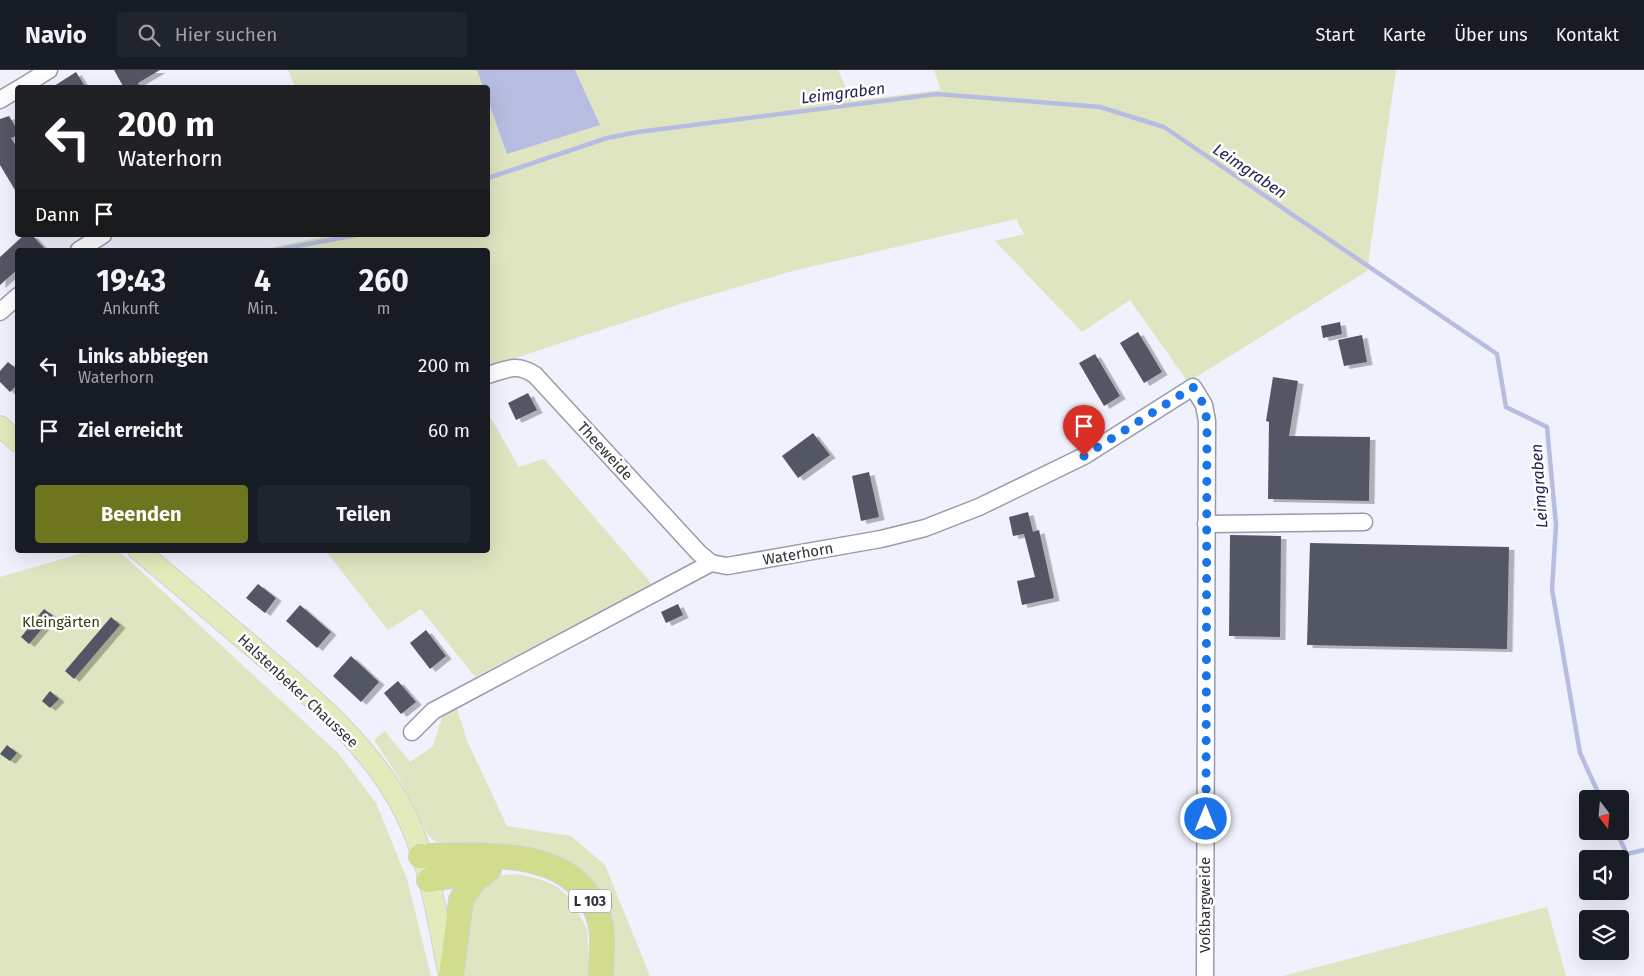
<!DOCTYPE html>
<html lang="de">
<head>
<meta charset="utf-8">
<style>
  body { margin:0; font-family:"Fira Sans",sans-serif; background:#20242c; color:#f1f3f6; height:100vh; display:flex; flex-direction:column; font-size:19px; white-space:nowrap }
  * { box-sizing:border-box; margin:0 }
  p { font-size:16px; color:#9ea1a6 }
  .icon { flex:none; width:28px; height:28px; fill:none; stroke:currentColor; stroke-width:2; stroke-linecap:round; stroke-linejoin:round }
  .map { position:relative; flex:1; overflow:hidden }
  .side { position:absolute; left:15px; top:178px; width:475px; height:305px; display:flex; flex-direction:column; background:#171b24; border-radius:5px; box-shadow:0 5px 20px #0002 }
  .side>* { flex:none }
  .guide { position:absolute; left:15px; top:15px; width:475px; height:152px; border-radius:5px; box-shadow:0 5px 20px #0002; background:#202124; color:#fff; overflow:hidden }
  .needle { width:32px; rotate:164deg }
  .controls { position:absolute; left:1579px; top:720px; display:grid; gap:10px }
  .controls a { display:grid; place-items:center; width:50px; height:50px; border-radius:5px; background:#171b24; box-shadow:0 5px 20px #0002; font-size:25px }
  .pin { position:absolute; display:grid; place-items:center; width:42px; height:42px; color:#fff; margin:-51px -21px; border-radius:50% 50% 50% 0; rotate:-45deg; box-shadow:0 0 5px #0007 }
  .pin .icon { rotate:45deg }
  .me { position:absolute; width:55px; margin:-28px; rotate:0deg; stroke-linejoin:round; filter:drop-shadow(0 0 4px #0008) }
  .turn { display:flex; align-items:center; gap:18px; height:105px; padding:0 20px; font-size:22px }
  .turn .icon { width:65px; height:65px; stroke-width:2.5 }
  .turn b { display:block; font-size:35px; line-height:42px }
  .then { display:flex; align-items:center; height:48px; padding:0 20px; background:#0003; gap:10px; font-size:19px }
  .eta { display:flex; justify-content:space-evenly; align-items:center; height:85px; text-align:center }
  .eta b { font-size:30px; font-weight:700; line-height:35px }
  .primary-button { display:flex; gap:10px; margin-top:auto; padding:10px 20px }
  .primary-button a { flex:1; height:58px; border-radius:5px; background:#6d761f; color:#fff; font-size:20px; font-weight:700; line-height:58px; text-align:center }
  .primary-button a+a { background:#20242c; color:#f1f3f6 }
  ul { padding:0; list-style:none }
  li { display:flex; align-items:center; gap:15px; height:65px; padding:0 20px }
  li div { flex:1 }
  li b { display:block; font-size:19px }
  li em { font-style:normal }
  header { display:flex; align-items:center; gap:30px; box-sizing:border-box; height:70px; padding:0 25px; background:#171b24; border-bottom:1px solid #363941 }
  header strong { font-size:24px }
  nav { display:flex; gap:28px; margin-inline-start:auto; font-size:18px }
  .search { width:350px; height:45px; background:#20242c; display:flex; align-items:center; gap:12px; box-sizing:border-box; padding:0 18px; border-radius:5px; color:#9ea1a6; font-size:19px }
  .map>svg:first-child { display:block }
  .green { fill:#dfe5c0 }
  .water { fill:#b6bde1 }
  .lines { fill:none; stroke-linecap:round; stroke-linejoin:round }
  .stream { stroke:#b6bde1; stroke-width:4.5 }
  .building { fill:#535665; filter:url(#shadow) }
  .minor-casing { stroke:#989bac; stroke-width:19 }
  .major-casing { stroke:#d1d2d3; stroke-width:22 }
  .highway-casing { stroke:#d1d2d3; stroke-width:26 }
  .minor { stroke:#fff; stroke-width:16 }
  .major { stroke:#e3eabb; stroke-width:20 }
  .highway { stroke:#d1dc8d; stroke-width:24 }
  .route { stroke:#1a73e8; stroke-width:9; stroke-dasharray:0 16.2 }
  .labels { text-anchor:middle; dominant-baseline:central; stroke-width:5; stroke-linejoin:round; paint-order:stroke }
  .shield { fill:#fff; stroke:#6e6f74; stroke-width:1 }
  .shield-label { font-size:14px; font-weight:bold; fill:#303138 }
  .street-label { font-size:15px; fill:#303138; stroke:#fff }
  .park-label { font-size:15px; fill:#363b0d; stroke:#fff }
  .water-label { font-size:16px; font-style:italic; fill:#212552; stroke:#fff }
</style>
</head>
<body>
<header>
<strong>Navio</strong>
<div class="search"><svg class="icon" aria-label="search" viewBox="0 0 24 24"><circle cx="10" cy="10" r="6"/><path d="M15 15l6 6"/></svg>Hier suchen</div>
<nav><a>Start</a><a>Karte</a><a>Über uns</a><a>Kontakt</a></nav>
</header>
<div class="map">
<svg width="1644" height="906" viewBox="0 0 1644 906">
  <defs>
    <filter id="shadow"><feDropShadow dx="5.5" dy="3" stdDeviation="0" flood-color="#0004"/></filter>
  </defs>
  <rect width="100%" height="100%" fill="#eff1fc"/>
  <!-- green -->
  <g class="green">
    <path d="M288 0H477L483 17H295Z"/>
    <path d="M575 0H838L852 31 941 20 934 0H1396L1367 201 1188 312 1130 230 1082 262 995 171 1024 164 1016 149 793 201 683 233 488 297V180H259L332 165H488V31L507 84 600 55Z"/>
    <path d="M488 343 519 397 544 389 652 514 475 607 421 539 388 560 325 480H488Z"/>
    <path d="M93 480H118L339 684 376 733 407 809 431 906H0V507Z"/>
    <path d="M456 636 468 673 507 756 571 766 605 795 650 906H612L614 885 604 840 587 811 449 777 437 773 428 765 399 708 374 670 385 661 410 692 433 676 443 645Z"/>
    <path d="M519 804 539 809 556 816 570 828 587 859 590 906H462C462 871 459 822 499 806 504 804 513 805 519 804Z"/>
    <path d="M1547 837 1566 906H1283Z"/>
  </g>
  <!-- water -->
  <path class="water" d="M477 0H575L600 55 507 84 488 31V18L483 17Z"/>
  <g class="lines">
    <!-- stream -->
    <g class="stream">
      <path d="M488 108 607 68 638 62 937 24 1100 37 1164 57 1497 284 1506 337 1547 357 1556 455 1552 519 1580 683 1601 729"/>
      <path d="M277 180 356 165"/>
      <path d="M1616 761 1627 784 1644 780"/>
    </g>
  </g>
  <!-- building -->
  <g class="building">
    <path d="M114 0H160L138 13 140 18H124Z"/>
    <path d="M76 2 86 18H51Z"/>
    <path d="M9 46 18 61V65L11 68 18 79V125L0 95V49Z"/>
    <path d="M24 165H32L46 180H18V199L0 215V187Z"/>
    <path d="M1340 252 1342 264 1323 268 1321 256Z"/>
    <path d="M1138 262 1162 302 1144 313 1120 273Z"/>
    <path d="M1362 265 1367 292 1344 296 1338 270Z"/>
    <path d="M1095 284 1120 326 1104 336 1079 293Z"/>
    <path d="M8 292 18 300V314L10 322 0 312V301Z"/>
    <path d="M1273 307 1298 311 1289 366 1370 367 1369 431 1268 429 1269 352 1266 351Z"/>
    <path d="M528 323 537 340 516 350 508 333Z"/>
    <path d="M813 363 830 385 798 408 782 386Z"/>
    <path d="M869 402 879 447 861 451 852 406Z"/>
    <path d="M1028 442 1033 462 1039 460 1054 528 1022 535 1017 511 1035 507 1024 464 1013 466 1009 447Z"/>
    <path d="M1230 465 1281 466 1280 567 1229 566Z"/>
    <path d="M1310 473 1509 477 1507 579 1307 575Z"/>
    <path d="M258 514 276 528 265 543 246 528Z"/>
    <path d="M678 534 683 545 666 553 661 542Z"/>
    <path d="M300 535 331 562 317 578 286 551Z"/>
    <path d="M44 539 53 546 29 574 21 567Z"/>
    <path d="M111 547 120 555 74 609 65 601Z"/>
    <path d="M426 560 446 586 430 599 410 573Z"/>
    <path d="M351 586 379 612 361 632 333 606Z"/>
    <path d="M398 611 416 632 401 644 384 623Z"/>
    <path d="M50 621 59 629 50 638 42 631Z"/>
    <path d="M7 675 17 683 10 691 0 684Z"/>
  </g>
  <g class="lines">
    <!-- minor casing -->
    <g class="minor-casing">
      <g id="minor">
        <path d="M20 18 49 0"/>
        <path d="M0 30 18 19"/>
        <path d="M79 180 103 165"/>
        <path d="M0 242 18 226"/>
        <path d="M488 305C507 299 517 293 535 305L699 483 711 493"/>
        <path d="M1206 454 1364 452"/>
        <path d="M412 662 433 641 711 493 727 496 881 469 925 458 979 437 1084 386 1193 317 1204 335 1207 351 1205 906"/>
      </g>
    </g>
    <!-- major casing -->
    <g class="major-casing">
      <g id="major">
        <path d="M0 356 18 372"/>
        <path d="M138 480C177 512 215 545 254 578 309 625 370 674 404 741 429 790 437 847 448 901"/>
      </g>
    </g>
    <!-- highway casing -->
    <g class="highway-casing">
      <g id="highway">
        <path d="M421 786C481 787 572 773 598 845 605 864 601 886 601 906"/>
        <path d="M429 810 488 799"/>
        <path d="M451 906 461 830 474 810 489 799"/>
      </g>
    </g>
    <!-- minor -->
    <use href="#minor" class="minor"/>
    <!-- major -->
    <use href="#major" class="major"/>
    <!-- highway -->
    <use href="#highway" class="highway"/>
  </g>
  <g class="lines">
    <!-- route -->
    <path class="route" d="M1084 386 1193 317 1204 335 1207 351 1206 749"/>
  </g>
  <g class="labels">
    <!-- shield labels -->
    <rect class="shield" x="569" y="819.5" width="42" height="23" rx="4"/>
    <g class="shield-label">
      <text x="590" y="831">L 103</text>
    </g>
    <!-- street labels -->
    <g class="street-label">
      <text transform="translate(605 381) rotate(47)">Theeweide</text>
      <text transform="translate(798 484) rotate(-10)">Waterhorn</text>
      <text transform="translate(298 621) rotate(43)">Halstenbeker Chaussee</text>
      <text transform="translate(1205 835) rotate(-90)">Voßbargweide</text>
    </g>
    <!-- park labels -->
    <g class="park-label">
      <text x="61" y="552">Kleingärten</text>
    </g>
    <!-- water labels -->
    <g class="water-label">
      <text transform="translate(843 23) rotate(-7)">Leimgraben</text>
      <text transform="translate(1250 101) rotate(34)">Leimgraben</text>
      <text transform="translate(1539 416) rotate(-94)">Leimgraben</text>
    </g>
  </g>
</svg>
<div class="controls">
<a><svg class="needle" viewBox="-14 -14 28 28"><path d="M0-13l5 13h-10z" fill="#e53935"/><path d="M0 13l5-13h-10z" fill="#9ea1a6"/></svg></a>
<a><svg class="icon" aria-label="sound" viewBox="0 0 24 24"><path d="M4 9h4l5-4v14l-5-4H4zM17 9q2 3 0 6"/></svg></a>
<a><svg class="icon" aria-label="layers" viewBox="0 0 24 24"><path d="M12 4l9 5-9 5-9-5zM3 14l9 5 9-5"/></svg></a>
</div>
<div class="pin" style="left:1084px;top:386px;background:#d93025"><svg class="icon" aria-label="arrive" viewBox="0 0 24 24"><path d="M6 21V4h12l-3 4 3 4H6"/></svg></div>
<svg class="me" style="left:1206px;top:749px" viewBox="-20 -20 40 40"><circle r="17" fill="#1a73e8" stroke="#fff" stroke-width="3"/><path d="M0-11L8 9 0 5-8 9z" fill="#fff"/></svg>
<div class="guide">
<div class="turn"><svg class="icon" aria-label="left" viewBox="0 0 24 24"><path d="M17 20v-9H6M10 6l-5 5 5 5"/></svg><div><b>200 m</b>Waterhorn</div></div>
<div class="then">Dann<svg class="icon" aria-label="arrive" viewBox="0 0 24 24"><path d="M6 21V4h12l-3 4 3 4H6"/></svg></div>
</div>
<section class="side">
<div class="eta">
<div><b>19:43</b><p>Ankunft</p></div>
<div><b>4</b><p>Min.</p></div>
<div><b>260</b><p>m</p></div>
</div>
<ul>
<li><svg class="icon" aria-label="left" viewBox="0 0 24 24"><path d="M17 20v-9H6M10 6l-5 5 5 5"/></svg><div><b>Links abbiegen</b><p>Waterhorn</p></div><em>200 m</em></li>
<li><svg class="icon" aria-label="arrive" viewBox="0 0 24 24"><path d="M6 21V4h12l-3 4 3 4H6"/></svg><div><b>Ziel erreicht</b></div><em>60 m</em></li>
</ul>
<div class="primary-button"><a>Beenden</a><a>Teilen</a></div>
</section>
</div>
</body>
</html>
